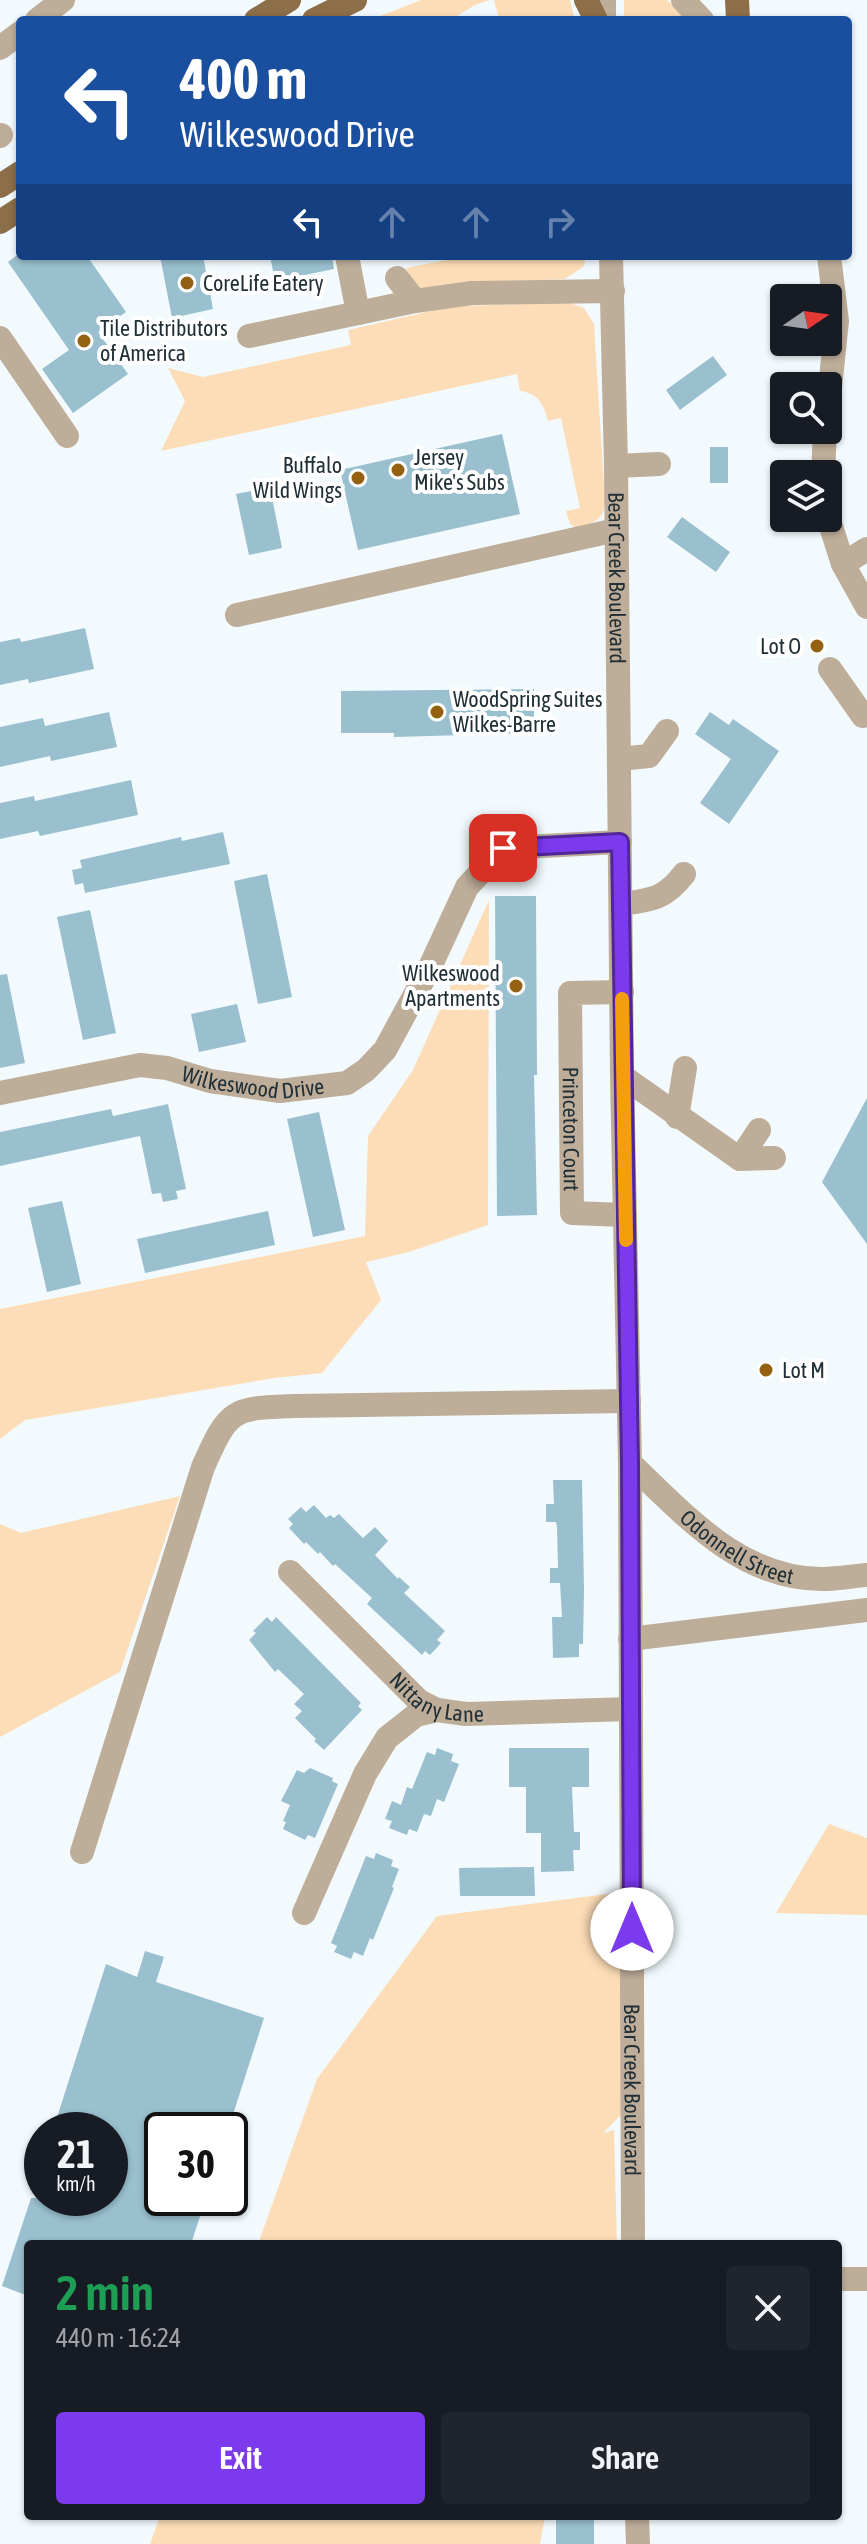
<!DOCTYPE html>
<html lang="en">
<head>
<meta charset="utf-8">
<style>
  body { margin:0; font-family:"Asap Condensed",sans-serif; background:#20242c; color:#f1f3f6; height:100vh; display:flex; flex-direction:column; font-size:30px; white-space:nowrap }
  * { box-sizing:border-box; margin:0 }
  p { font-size:26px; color:#9ea1a6 }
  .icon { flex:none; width:44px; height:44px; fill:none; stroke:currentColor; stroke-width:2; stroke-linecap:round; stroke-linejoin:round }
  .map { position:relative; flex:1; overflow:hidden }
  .sheet { position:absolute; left:24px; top:2240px; width:818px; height:280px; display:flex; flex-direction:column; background:#171b24; border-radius:8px; box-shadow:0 2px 6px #0004 }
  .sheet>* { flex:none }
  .guide { position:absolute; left:16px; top:16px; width:836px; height:244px; border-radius:8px; box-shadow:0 2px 6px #0004; background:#1a4fa0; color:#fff; overflow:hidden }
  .needle { width:52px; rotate:77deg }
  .controls { position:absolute; left:770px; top:284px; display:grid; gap:16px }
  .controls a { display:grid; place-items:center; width:72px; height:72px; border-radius:8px; background:#171b24; box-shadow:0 2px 6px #0004; font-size:40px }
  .speed { position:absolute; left:24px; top:2112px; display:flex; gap:16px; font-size:40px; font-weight:700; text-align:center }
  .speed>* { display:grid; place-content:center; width:104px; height:104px; border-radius:50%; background:#171b24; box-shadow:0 2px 6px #0004; line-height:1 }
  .speed small { font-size:20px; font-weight:400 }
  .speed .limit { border:4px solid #111; border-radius:12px; background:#fff; color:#111 }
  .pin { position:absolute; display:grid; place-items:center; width:68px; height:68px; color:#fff; margin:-34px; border-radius:16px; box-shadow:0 4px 12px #0006 }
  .me { position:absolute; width:88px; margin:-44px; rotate:0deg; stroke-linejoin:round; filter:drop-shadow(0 0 6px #0008) }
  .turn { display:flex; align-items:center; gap:28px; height:168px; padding:0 32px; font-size:36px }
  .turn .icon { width:104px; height:104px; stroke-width:2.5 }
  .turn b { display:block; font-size:56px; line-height:68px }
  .lanes { display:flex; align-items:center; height:76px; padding:0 32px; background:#0003; justify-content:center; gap:40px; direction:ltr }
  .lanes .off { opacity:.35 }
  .round { display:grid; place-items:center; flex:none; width:84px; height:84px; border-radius:8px; background:#20242c }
  .headline { display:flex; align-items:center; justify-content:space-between; height:136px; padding:0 32px }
  h1 { font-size:48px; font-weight:600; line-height:60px; color:#1e9e55 }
  .action { display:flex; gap:16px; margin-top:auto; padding:16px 32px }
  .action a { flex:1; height:92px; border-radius:8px; background:#7c3aed; color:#fff; font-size:32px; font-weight:600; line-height:92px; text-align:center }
  .action a+a { background:#20242c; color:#f1f3f6 }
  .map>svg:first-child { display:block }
  .green { fill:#fdddb7 }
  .building { fill:#9ac0cf }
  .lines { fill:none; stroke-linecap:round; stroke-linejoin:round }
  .minor { stroke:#bead99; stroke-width:24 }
  .major { stroke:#8c6e48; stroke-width:24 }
  .route-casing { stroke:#51269a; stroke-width:20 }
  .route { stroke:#7c3aed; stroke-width:14 }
  .slow { stroke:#f59e0b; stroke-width:14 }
  .poi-dot { fill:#936111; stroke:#fff; stroke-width:3 }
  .labels { text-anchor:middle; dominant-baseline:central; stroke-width:8; stroke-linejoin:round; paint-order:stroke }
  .poi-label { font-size:22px; fill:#213036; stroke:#fff; text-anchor:start }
  .street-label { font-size:22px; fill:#213036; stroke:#fff }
</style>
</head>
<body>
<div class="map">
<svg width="867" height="2544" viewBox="0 0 867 2544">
  <rect width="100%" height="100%" fill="#f2fafd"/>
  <!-- green -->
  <g class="green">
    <path d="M421 0H490L475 5 450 20H370Z"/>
    <path d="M494 0H570L575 20H518L517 16 499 19Z"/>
    <path d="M624 0H667L689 20H624Z"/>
    <path d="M467 256H587L583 267 565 279 466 283 426 290 412 285 406 268Z"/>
    <path d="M570 303 584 308 594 324 605 502C604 521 592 523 576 528L570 524 566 511 580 508 561 418 548 421C544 405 538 393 520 391L517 374 161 451 185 401 168 368 203 377 351 345 348 330 453 306Z"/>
    <path d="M489 900 488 1225 409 1252 366 1262 381 1300 322 1373 275 1378 25 1420 0 1439V1309L365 1236 368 1136 413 1070Z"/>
    <path d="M180 1496 120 1672 0 1737V1524L21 1533Z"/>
    <path d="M829 1824 867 1838V1915L776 1913Z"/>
    <path d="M623 1892 624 2112 603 2133 614 2130 617 2244H258L317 2079 437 1916Z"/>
    <path d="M160 2516H545L540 2544H150Z"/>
  </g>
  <!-- building -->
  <g class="building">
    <path d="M16 256H87L126 312 98 332 128 374 73 413 42 369 69 350 8 262Z"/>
    <path d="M160 256H203L213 309 172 318Z"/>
    <path d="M270 256H332L334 269 275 281Z"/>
    <path d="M713 356 727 375 680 410 666 390Z"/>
    <path d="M502 434 520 514 358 550 340 470Z"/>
    <rect x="710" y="447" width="18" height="36"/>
    <path d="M270 487 282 548 249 555 236 494Z"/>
    <path d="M682 517 730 552 716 572 667 537Z"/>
    <path d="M85 628 94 669 29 683 28 679 0 685V642L20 638 21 642Z"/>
    <path d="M534 689V733L394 737V733H341V691Z"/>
    <path d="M109 712 117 747 51 761 50 756 0 767V727L43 718 45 726Z"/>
    <path d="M710 712 729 725 733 719 779 751 729 824 700 803 731 759 695 734Z"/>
    <path d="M131 780 138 815 40 836 38 831 0 839V803L34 796 35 801Z"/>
    <path d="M223 832 230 864 85 893 83 883 75 885 72 870 82 868 80 860 181 837 182 841Z"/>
    <path d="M267 874 292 997 258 1004 234 881Z"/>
    <path d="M495 896H536L537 1075H534L537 1215 497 1216Z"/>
    <path d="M90 910 116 1033 83 1040 57 917Z"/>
    <path d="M7 974 25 1063 0 1068V975Z"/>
    <path d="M237 1004 246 1042 199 1052 191 1014Z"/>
    <path d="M867 1098V1244L822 1182Z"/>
    <path d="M168 1104 186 1189 176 1191 178 1199 163 1202 161 1193 152 1194 140 1136 0 1166V1132L111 1109 113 1116Z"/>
    <path d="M319 1112 345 1230 313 1237 287 1119Z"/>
    <path d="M62 1201 81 1284 47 1292 28 1208Z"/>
    <path d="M268 1211 275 1245 145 1273 137 1239Z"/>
    <path d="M553 1480H582L584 1590 583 1644H579V1657L553 1658 552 1617H562L560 1583H550V1568H558L557 1527 556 1522H546V1504H554Z"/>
    <path d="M314 1505 326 1518 330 1515 334 1518 339 1514 363 1538 375 1527 388 1541 375 1555 398 1579 399 1577 410 1587 404 1593 445 1631 437 1640 441 1643 430 1655 425 1651 422 1655 367 1604 372 1598 335 1564 333 1566 320 1552 318 1554 306 1542 304 1544 289 1528 293 1524 288 1519 301 1507 306 1512Z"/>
    <path d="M267 1617 272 1622 276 1617 361 1703 358 1706 362 1710 324 1750 314 1741 316 1739 295 1718 302 1711 294 1704 304 1694 278 1669 275 1672 249 1640 256 1633 253 1631Z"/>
    <path d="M437 1748 453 1754 451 1761 459 1764 444 1802 437 1799 431 1816 424 1814 417 1832 409 1829 407 1835 389 1828 392 1821 385 1819 392 1801 401 1805 407 1787 412 1789 427 1752 435 1755Z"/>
    <path d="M509 1748H589V1787H572L574 1832H580V1850H573L574 1871 541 1872V1833H526V1787H509Z"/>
    <path d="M310 1768 333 1778 332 1781 338 1784 315 1838 308 1835 305 1840 283 1829 286 1822 283 1821 290 1805 281 1801 297 1770 304 1773Z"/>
    <path d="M376 1853 393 1860 391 1866 399 1869 392 1887 394 1888 373 1940 370 1938 363 1956 354 1952 351 1959 334 1952 337 1946 331 1943 366 1856 374 1859Z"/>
    <path d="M534 1867 535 1896H460L459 1868Z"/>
    <path d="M145 1951 164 1957 156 1982 264 2018 228 2130H162V2198H206L191 2244H28V2296L2 2286 31 2198H110V2130H53L106 1964 137 1977Z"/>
    <rect x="556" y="2516" width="38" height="28"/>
  </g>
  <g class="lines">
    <!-- minor -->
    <g class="minor">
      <path d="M683 0 702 20"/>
      <path d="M37 20 63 0"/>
      <path d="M604 20V0"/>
      <path d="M0 48 20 33"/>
      <path d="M0 136 1 135"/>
      <path d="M347 256 358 313"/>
      <path id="s1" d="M611 256 616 466 622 1076 630 1463 633 2244"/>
      <path d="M397 278 415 301"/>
      <path d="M249 336 415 301 472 293 613 291"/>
      <path d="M0 338 67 436"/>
      <path d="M828 407 837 321 829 256"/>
      <path d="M616 466 659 464"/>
      <path d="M823 474 825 430"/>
      <path d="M828 517 843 564 867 607"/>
      <path d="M843 564 867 549"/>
      <path d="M237 615 616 530"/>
      <path d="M830 669 863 716"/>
      <path d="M619 759 649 756 667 731"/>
      <path d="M621 904C651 900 665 899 684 874"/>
      <path id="s2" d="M622 992 570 993 572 1213 625 1215"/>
      <path d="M622 1076 740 1159 774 1158"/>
      <path id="s3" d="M0 1093 140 1065 167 1068 210 1081 280 1091 347 1083 366 1070 385 1050 430 967 467 887 503 848 620 842"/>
      <path d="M677 1117 685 1068"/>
      <path d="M740 1159 759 1130"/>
      <path id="s4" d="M630 1463C685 1515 741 1580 823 1579 838 1579 853 1576 867 1575"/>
      <path id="s5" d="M290 1572 419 1701 437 1710 466 1714 630 1709"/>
      <path d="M630 1639 867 1610"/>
      <path d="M82 1852 203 1467C229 1409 231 1408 295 1406L629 1401"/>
      <path d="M304 1913 365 1774 387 1738 416 1715 437 1710"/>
      <path d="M838 2279H867"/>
      <path d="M637 2516 638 2544"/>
    </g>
    <!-- major -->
    <g class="major">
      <path d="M586 0 596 20"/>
      <path d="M737 0 738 20"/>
      <path d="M256 20 289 0"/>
      <path d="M314 20 355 0"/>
      <path d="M0 186 20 173"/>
      <path d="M0 222 20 209"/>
    </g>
  </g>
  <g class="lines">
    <!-- route casing -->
    <g class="route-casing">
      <path id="route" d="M503 848 620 842 630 1463 632 1929"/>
    </g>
    <!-- route -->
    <use href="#route" class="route"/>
    <!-- slow -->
    <path class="slow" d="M622 999 626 1240"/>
  </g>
  <!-- markers -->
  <g class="poi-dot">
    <circle cx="187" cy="283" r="8"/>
    <circle cx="84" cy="341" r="8"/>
    <circle cx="398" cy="470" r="8"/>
    <circle cx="358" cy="478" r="8"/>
    <circle cx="817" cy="646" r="8"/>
    <circle cx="437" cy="712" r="8"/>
    <circle cx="516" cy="986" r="8"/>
    <circle cx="766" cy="1370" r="8"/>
  </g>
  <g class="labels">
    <!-- poi labels -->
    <g class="poi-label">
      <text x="203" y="283">CoreLife Eatery</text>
      <text x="100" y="328">Tile Distributors<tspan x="100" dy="25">of America</tspan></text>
      <text x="414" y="457">Jersey<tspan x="414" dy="25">Mike's Subs</tspan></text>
      <text x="342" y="465" text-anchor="end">Buffalo<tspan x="342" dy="25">Wild Wings</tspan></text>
      <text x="801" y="646" text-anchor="end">Lot O</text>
      <text x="453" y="699">WoodSpring Suites<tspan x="453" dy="25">Wilkes-Barre</tspan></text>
      <text x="500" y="973" text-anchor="end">Wilkeswood<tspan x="500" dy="25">Apartments</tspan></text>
      <text x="782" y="1370">Lot M</text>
    </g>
    <!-- street labels -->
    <g class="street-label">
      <text stroke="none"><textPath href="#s1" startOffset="322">Bear Creek Boulevard</textPath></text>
      <text stroke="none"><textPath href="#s3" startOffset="258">Wilkeswood Drive</textPath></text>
      <text stroke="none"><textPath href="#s2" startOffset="188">Princeton Court</textPath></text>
      <text stroke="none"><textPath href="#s4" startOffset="138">Odonnell Street</textPath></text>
      <text stroke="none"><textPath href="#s5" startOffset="198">Nittany Lane</textPath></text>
      <text stroke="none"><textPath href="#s1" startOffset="1834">Bear Creek Boulevard</textPath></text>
    </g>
  </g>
</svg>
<div class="controls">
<a><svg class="needle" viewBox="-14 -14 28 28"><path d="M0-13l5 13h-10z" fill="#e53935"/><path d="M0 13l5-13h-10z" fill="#9ea1a6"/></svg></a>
<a><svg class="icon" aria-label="search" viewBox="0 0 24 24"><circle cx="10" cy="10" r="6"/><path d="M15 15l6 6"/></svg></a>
<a><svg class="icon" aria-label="layers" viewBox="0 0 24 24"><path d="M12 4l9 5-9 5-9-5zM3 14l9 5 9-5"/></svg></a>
</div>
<div class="speed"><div>21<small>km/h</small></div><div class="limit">30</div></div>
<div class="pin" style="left:503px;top:848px;background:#d93025"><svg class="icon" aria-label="arrive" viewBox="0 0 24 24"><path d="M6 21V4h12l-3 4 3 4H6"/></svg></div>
<svg class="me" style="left:632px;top:1929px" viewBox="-20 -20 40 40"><circle r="19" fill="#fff"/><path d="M0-13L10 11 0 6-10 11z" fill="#7c3aed"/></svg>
<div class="guide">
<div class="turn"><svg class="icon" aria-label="left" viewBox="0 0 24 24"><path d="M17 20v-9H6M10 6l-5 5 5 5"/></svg><div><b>400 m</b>Wilkeswood Drive</div></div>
<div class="lanes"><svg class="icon" aria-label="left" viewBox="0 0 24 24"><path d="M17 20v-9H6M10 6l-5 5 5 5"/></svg><svg class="icon off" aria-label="ahead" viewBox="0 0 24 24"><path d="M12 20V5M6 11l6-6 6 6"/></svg><svg class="icon off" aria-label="ahead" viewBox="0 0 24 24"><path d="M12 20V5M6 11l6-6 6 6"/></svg><svg class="icon off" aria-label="right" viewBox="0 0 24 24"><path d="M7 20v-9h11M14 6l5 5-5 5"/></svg></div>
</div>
<section class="sheet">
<div class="headline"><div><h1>2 min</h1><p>440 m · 16:24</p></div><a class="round"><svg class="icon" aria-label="close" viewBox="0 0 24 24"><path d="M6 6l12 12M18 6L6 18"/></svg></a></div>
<div class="action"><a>Exit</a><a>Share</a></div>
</section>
</div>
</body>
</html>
